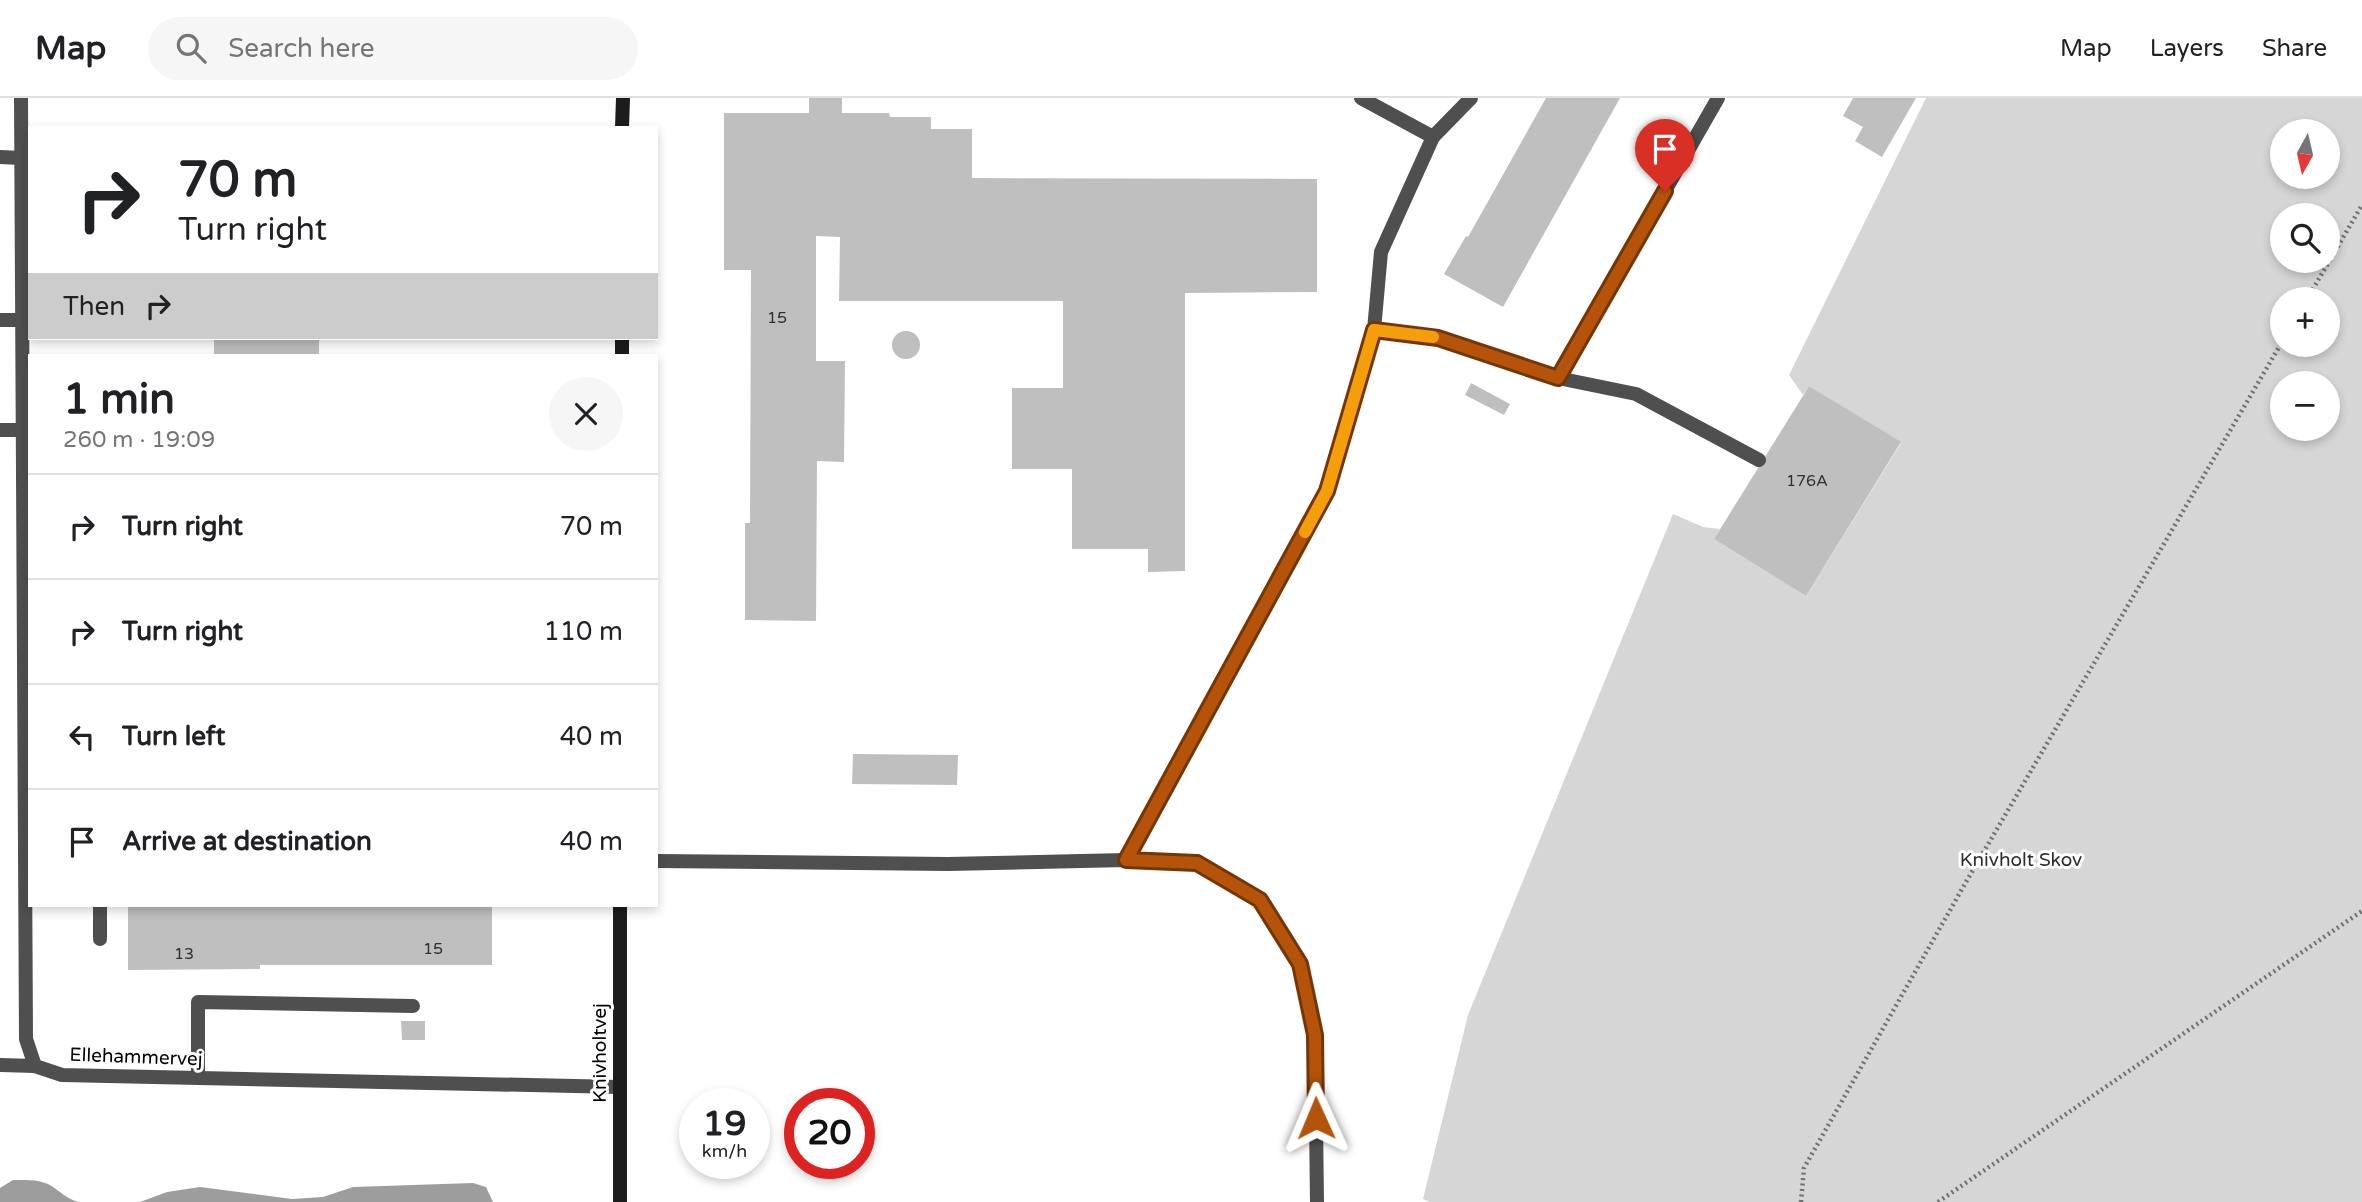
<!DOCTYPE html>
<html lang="en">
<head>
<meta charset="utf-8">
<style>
  body { margin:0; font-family:"Varela Round",sans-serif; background:#f6f6f6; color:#202124; height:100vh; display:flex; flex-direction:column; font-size:26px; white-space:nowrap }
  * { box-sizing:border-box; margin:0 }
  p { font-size:23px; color:#757577 }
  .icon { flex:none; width:38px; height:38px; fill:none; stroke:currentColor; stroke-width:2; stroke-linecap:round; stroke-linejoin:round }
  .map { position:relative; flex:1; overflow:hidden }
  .drawer { position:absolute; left:28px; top:256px; width:630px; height:553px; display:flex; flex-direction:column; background:#fff; border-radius:0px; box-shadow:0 4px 10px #0003 }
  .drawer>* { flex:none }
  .guide { position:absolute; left:28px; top:28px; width:630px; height:214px; border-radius:0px; box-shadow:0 4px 10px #0003; background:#fff; color:#202124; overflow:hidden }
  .needle { width:46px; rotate:188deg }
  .buttons { position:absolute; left:2270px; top:21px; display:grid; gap:14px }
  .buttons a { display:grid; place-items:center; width:70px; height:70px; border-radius:50%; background:#fff; box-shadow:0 4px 10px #0003; font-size:35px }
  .speed { position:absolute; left:679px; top:990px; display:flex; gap:14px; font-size:35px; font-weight:700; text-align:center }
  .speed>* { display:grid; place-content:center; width:91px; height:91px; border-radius:50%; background:#fff; box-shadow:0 4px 10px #0003; line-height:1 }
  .speed small { font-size:18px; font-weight:400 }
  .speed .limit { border:10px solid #d22; background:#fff; color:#111 }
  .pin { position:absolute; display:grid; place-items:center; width:60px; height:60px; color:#fff; margin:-72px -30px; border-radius:50% 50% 50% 0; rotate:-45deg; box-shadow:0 0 7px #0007 }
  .pin .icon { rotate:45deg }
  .me { position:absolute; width:77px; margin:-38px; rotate:359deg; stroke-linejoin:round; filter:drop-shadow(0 0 5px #0008) }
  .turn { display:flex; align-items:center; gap:24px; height:147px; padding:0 35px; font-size:32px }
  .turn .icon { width:91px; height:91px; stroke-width:2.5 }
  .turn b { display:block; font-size:49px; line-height:60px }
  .then { display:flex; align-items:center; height:66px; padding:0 35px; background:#0003; gap:14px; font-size:26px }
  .round { display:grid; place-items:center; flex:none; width:74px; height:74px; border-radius:37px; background:#f6f6f6 }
  .summary { display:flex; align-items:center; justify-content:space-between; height:119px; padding:0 35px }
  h1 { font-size:42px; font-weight:700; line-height:52px }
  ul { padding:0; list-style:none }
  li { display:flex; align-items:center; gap:21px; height:105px; padding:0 35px; border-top:2px solid #e0e0e0 }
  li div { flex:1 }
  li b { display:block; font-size:26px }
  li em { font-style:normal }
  header { display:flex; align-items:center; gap:42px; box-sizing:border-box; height:98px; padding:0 35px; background:#fff; border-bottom:2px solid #e0e0e0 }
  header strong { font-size:33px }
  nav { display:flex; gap:38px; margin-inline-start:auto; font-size:24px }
  .search { width:490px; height:63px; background:#f6f6f6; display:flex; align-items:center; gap:18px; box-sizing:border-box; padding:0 24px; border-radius:38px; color:#757577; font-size:26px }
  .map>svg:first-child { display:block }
  .green { fill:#d6d6d6; fill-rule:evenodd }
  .water { fill:#9d9d9d }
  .building { fill:#bfbfbf }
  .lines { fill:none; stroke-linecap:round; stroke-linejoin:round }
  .path { stroke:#717171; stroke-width:4.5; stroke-dasharray:2 3.5; stroke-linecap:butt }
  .lane { stroke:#4f4f4f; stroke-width:14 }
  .street { stroke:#4f4f4f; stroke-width:14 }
  .secondary { stroke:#1c1c1c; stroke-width:14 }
  .route-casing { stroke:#753606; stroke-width:18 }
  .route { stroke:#b45309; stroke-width:12 }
  .slow { stroke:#f59e0b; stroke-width:12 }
  .labels { text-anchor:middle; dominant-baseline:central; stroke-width:6; stroke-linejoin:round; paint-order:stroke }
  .number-label { font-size:16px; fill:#303030 }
  .park-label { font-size:19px; fill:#2d2d2d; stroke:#fff }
  .street-label { font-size:19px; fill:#000; stroke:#fff }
</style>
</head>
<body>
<header>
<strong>Map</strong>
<div class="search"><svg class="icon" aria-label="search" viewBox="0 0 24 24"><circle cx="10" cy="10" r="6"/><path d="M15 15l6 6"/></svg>Search here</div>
<nav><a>Map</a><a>Layers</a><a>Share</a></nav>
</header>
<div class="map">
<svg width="2362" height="1104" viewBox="0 0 2362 1104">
  <rect width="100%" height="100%" fill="#fff"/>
  <!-- green -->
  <path class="green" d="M1926 0H2362V1104H1430L1423 1101 1468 917 1673 416 1703 429 1720 431 1714 441 1806 498 1901 345 1809 288 1803 297 1789 277ZM2282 33H2328V79H2282ZM2282 117H2328V163H2282ZM2282 201H2328V247H2282ZM2282 285H2328V331H2282Z"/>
  <!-- water -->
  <g class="water">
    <path d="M13 1082C25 1082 37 1081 48 1086 59 1092 65 1100 78 1104H0V1090Z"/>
    <path d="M473 1085 486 1089 493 1104H140L167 1094 200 1089 292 1101 323 1099 353 1089Z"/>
  </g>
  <!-- building -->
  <g class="building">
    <path d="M809 0H842V15H889L890 19H931V31H972V80L1317 81V194L1185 195V473L1148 474V451H1072V371H1012V290H1063V203H839L840 139 816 138V263H845L844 364 817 363 816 523 745 522V425H750L751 172H724V15H809Z"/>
    <path d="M1546 0H1620L1503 209 1444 176 1466 138 1468 139Z"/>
    <path d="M1853 0H1916L1882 59 1855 43 1863 29 1843 18Z"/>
    <circle cx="906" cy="247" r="14"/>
    <rect x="214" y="240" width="105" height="17"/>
    <path d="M1471 285 1510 306 1504 317 1465 297Z"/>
    <path d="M1809 288 1901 344 1806 498 1714 441Z"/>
    <path d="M853 656 958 657 957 687 852 686Z"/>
    <path d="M128 807H492V867H260V871L128 872Z"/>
    <path d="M401 923H425V942H402Z"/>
  </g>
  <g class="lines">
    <!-- path -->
    <g class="path">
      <path d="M2307 201 2362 107"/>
      <path d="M1801 1104 1804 1070 1966 784 2282 244"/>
      <path d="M1938 1104 2362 813"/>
    </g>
    <!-- lane -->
    <g class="lane">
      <path d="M1361 0 1433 39"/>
      <path d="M0 59 21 60"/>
      <path d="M0 222H21"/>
      <path d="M1374 232 1438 240 1558 280 1636 296 1759 362"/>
      <path d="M1558 280 1718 0"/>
      <path d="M0 332H23"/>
      <path d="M1126 762 1327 393 1374 232 1381 154 1433 39 1471 0"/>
      <path d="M656 763 948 766 1126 762 1197 765 1260 802 1300 866 1315 937 1317 1104"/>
      <path d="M100 807V841"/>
      <path d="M0 967 35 968"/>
      <path d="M198 980V904L413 908"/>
    </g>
    <!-- street -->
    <path class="street" d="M21 0 26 941 35 968 62 977 619 989"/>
    <!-- secondary -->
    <g class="secondary">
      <path d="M622 30 623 0"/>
      <path d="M622 257V240"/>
      <path d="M620 1104V807"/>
    </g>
  </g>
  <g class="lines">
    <!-- route casing -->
    <g class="route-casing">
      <path id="route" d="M1316 1020 1315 937 1300 866 1260 802 1197 765 1126 762 1327 393 1374 232 1438 240 1558 280 1665 93"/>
    </g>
    <!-- route -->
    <use href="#route" class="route"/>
    <!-- slow -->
    <path class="slow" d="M1305 434 1327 393 1374 232 1433 239"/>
  </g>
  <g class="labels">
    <!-- number labels -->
    <g class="number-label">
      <text x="777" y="220">15</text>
      <text x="1807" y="383">176A</text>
      <text x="433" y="851">15</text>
      <text x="184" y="856">13</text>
    </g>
    <!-- park labels -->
    <g class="park-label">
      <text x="2021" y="762">Knivholt Skov</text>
    </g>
    <!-- street labels -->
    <g class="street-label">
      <text transform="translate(600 955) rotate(-90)">Knivholtvej</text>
      <text transform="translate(136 959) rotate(2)">Ellehammervej</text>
    </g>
  </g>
</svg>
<div class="buttons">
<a><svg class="needle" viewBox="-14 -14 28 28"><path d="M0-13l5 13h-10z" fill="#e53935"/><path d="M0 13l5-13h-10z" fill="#757577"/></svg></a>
<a><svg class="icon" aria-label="search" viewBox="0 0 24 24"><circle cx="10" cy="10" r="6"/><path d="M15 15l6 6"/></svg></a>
<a>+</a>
<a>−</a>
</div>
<div class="speed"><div>19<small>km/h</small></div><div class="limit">20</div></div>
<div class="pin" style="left:1665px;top:93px;background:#d93025"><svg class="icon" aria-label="arrive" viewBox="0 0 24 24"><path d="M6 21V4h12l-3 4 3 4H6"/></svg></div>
<svg class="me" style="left:1316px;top:1020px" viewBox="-20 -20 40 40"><path d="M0-17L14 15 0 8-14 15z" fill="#b45309" stroke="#fff" stroke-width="4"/></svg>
<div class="guide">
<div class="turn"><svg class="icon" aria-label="right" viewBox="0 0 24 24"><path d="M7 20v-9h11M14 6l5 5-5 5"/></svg><div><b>70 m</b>Turn right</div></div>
<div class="then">Then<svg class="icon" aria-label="right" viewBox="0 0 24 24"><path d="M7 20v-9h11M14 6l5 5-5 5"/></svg></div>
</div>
<section class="drawer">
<div class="summary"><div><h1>1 min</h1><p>260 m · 19:09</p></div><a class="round"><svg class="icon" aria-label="close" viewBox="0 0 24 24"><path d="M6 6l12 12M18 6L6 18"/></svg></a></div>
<ul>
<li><svg class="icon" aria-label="right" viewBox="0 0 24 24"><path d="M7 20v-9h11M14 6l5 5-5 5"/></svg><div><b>Turn right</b></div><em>70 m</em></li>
<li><svg class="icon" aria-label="right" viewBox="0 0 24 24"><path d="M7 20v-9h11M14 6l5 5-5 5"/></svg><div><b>Turn right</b></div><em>110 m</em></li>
<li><svg class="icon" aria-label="left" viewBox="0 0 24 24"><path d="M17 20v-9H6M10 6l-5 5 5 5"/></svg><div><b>Turn left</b></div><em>40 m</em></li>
<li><svg class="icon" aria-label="arrive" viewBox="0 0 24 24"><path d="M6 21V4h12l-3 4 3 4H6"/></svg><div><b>Arrive at destination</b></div><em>40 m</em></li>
</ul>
</section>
</div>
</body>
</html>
